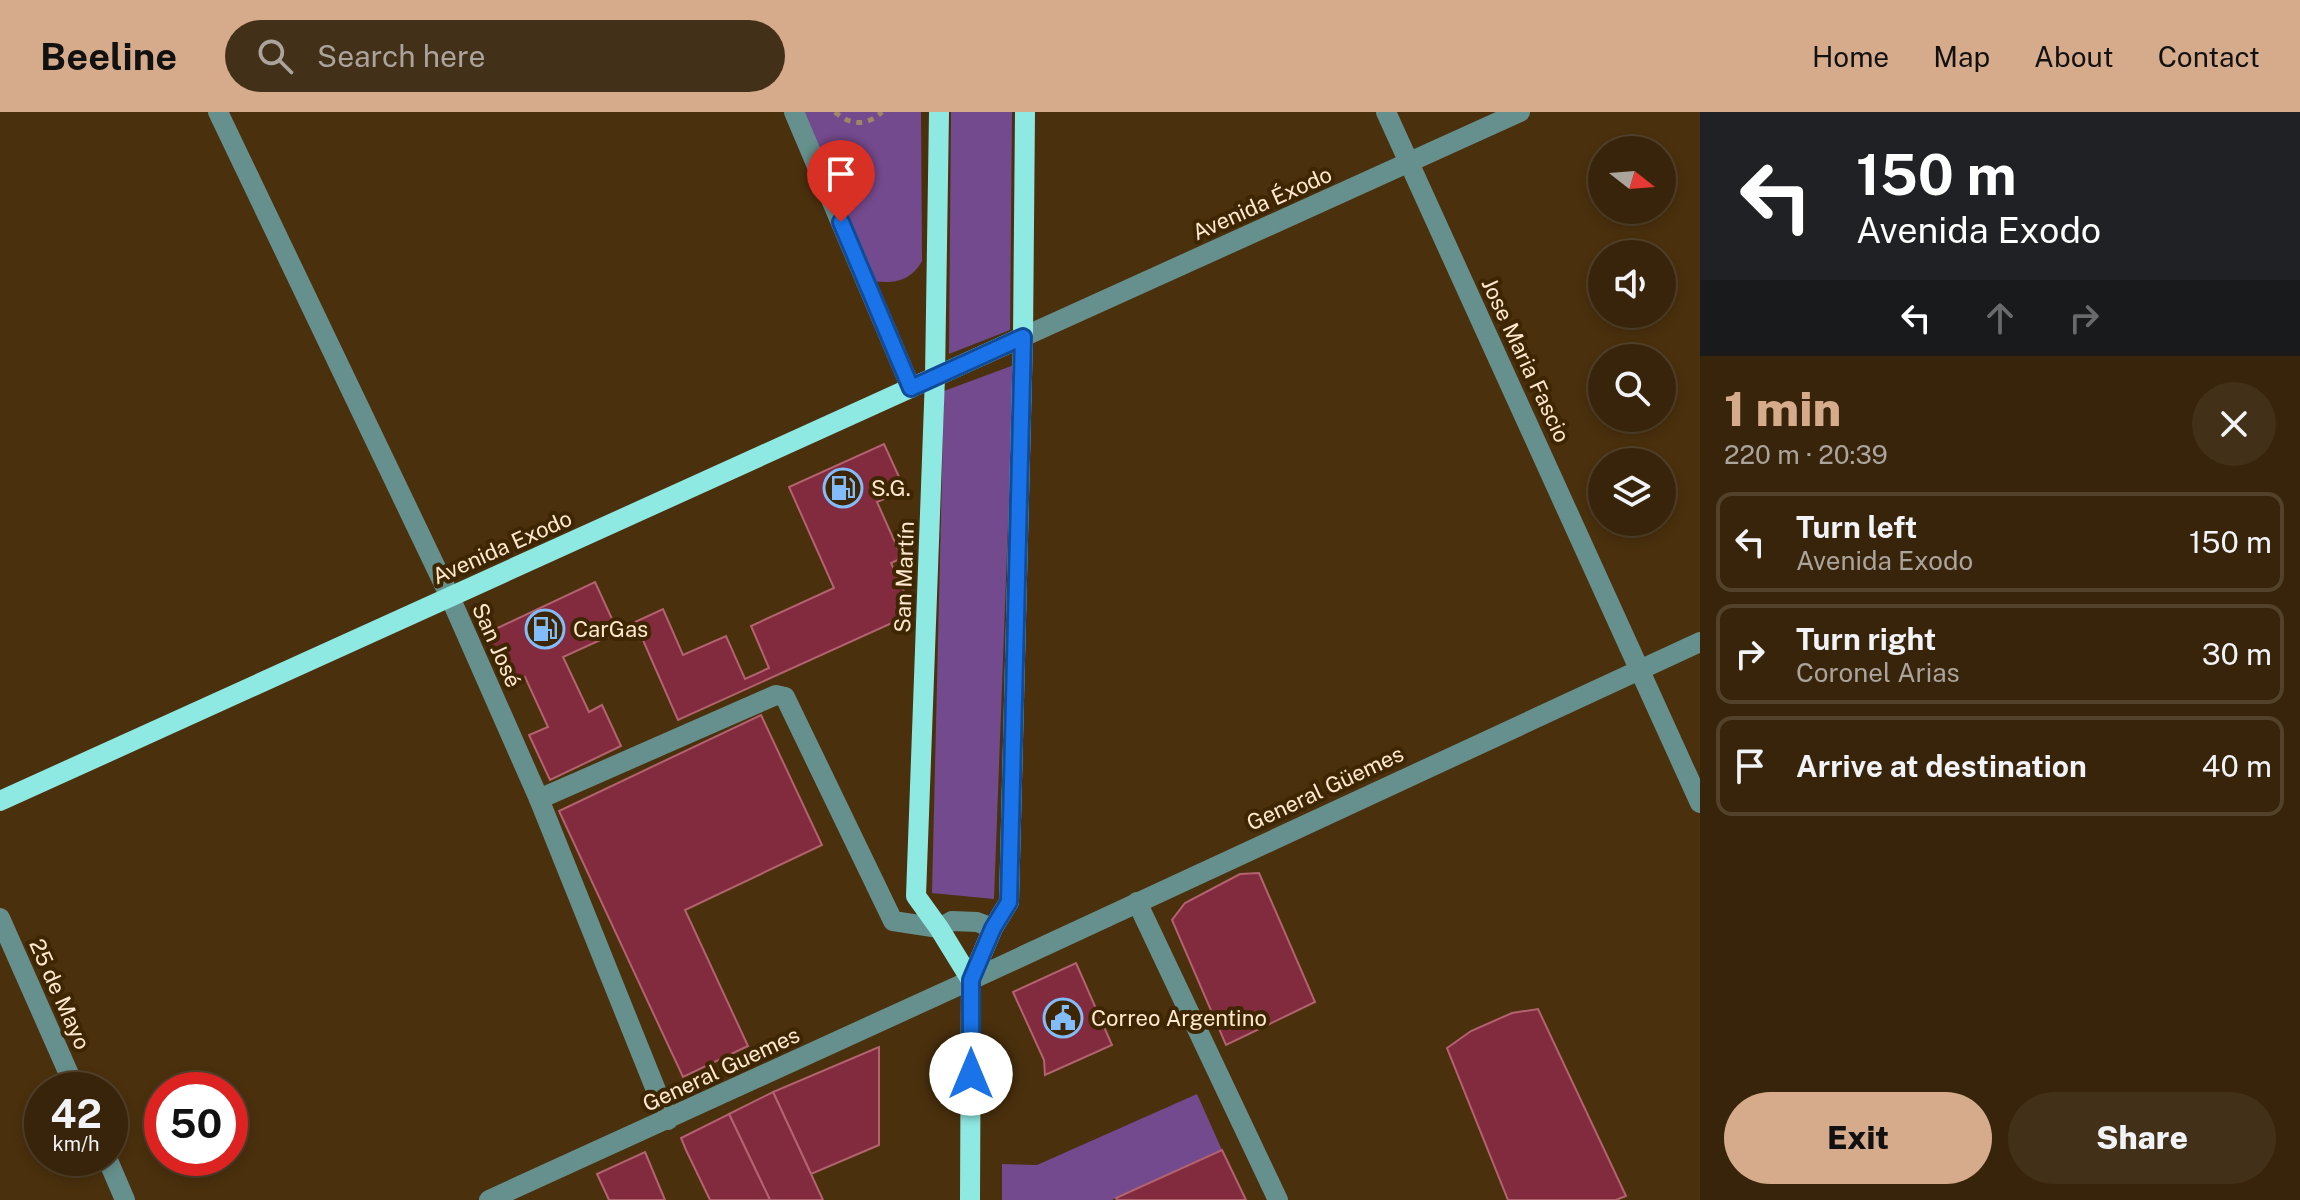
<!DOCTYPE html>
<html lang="en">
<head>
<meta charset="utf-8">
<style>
  body { margin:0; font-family:"Public Sans",sans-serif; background:#433018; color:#f1f3f6; height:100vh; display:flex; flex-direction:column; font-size:30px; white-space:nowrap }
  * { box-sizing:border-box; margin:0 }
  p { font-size:26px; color:#aba49c }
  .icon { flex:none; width:44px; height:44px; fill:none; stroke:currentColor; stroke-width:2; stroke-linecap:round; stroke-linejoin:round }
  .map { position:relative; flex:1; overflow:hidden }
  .side { display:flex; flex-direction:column; background:#38240a; width:600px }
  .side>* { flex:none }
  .banner { background:#202124; color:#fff; overflow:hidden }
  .needle { width:52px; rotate:107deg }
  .fabs { position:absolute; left:1588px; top:24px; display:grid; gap:16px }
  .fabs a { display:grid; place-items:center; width:88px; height:88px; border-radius:50%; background:#38240a; box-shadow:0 4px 12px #0003,0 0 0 2px #52412b; font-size:40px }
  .speed { position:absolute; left:24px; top:960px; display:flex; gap:16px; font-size:40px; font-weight:700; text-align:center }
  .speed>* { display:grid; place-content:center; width:104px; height:104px; border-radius:50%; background:#38240a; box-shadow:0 4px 12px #0003,0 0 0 2px #52412b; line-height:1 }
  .speed small { font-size:20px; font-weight:400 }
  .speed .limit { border:12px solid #d22; background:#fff; color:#111 }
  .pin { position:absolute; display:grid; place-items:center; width:68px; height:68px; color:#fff; margin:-82px -34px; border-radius:50% 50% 50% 0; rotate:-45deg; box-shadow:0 0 8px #0007 }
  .pin .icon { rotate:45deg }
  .me { position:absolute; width:88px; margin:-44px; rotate:0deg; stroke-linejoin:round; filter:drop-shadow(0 0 6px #0008) }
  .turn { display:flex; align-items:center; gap:28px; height:168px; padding:0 24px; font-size:36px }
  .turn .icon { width:104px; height:104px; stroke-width:2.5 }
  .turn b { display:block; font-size:56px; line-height:68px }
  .lanes { display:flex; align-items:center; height:76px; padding:0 24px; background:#0003; justify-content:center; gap:40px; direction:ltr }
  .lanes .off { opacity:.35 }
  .round { display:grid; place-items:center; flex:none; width:84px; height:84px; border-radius:42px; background:#433018 }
  .head { display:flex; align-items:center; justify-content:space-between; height:136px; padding:0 24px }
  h1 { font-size:48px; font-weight:800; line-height:60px; color:#d6ab8b }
  .cta { display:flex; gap:16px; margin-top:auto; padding:16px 24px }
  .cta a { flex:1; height:92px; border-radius:48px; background:#d6ab8b; color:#111; font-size:32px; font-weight:800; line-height:92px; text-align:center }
  .cta a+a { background:#433018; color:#f1f3f6 }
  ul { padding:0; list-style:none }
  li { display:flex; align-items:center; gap:24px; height:100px; margin:0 16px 12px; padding:0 8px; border:4px solid #52412b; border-radius:16px }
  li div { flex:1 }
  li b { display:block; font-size:30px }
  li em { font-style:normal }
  header { display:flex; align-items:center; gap:48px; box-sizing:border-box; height:112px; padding:0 40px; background:#d6ab8b; color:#111 }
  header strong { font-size:38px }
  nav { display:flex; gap:44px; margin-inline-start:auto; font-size:28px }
  .search { width:560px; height:72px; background:#433018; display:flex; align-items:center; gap:20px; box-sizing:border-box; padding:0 28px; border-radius:44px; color:#aba49c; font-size:30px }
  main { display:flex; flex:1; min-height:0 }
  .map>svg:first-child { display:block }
  .green { fill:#744a8e }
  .building { fill:#822b3e; stroke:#b2636f; stroke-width:2 }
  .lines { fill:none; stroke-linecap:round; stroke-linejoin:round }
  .path { stroke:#9e8667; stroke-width:5; stroke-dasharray:6 6; stroke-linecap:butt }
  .minor { stroke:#66908d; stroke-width:20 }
  .major { stroke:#8fe9e3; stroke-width:20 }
  .route-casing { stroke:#114b97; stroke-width:20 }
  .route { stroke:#1a73e8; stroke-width:14 }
  .labels { text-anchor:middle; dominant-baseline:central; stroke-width:8; stroke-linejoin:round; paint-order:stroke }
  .street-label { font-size:22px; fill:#fee8cf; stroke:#3f2602 }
  .poi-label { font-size:22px; fill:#fee8cf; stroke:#3f2602; text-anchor:start }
</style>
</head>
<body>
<header>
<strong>Beeline</strong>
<div class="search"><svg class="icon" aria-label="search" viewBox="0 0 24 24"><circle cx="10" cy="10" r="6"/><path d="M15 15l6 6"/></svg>Search here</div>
<nav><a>Home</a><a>Map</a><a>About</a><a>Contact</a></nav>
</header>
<main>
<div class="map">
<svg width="1700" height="1088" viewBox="0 0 1700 1088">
  <rect width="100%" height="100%" fill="#4a300d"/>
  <!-- green -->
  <g class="green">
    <path d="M803 0H921L922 149C911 169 894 172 873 169Z"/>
    <path d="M951 0H1012L1010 218 949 242Z"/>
    <path d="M1014 253 994 787 932 781 944 279Z"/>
    <path d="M1197 982 1222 1038 1112 1088H1002V1052L1037 1053Z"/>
  </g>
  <!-- building -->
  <g class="building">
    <path d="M884 332 905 378 877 390 902 446 891 451 914 501 678 608 635 510 663 497 683 543 726 524 745 567 769 556 751 514 834 476 789 375Z"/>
    <path d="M595 470 618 520 563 545 589 600 602 593 621 634 550 668 529 623 548 615 525 565 508 572 485 522Z"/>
    <path d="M761 603 822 733 685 798 748 934 683 965 559 699Z"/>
    <path d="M1259 761 1315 890 1226 933 1172 808 1185 791 1240 762Z"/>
    <path d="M1076 851 1112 933 1045 963 1044 948 1013 880Z"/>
    <path d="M1538 897 1626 1084 1616 1088H1508L1447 936 1471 919 1512 901Z"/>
    <path d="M879 935V1033L811 1062 773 980Z"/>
    <path d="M773 980 811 1062 823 1088H770L729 1002Z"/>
    <path d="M729 1002 770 1088H710L686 1038 681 1026Z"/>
    <path d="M1222 1038 1246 1088H1117L1116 1086Z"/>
    <path d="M645 1040 665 1088H609L597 1062Z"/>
  </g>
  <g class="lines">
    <!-- path -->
    <path class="path" d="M835 0C851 14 867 14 882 0"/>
    <!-- minor -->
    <g class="minor">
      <path d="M218 0 450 485 539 687 668 1008"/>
      <path d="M794 0 911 276"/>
      <path d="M1386 0 1700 691"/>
      <path d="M1023 225 1520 0"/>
      <path d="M539 687 776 583 785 585 893 809 939 816 952 809 977 810 993 816"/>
      <path d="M1137 790 1278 1088"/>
      <path d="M0 806 76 978"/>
      <path d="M107 1046 125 1088"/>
      <path d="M489 1088 971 868 1700 530"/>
    </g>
    <!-- major -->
    <g class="major">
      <path d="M939 0 935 265 916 784 939 816 971 868"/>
      <path d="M0 689 1023 225"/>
      <path d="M970 1088 971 868 993 816 1009 790 1023 225 1025 0"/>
    </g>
  </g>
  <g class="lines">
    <!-- route casing -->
    <g class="route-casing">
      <path id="route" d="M841 110 911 276 1023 225 1009 790 993 816 971 868V962"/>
    </g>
    <!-- route -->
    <use href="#route" class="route"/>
  </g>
  <!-- icons -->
  <defs>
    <g id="fuel-ring" transform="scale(2)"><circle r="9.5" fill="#3f2602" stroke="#82bcfa" stroke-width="1.5"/><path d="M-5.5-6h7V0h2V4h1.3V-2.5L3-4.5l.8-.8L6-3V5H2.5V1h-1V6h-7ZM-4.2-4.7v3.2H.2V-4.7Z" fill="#82bcfa"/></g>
    <g id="civic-ring" transform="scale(2)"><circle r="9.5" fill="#3f2602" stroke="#82bcfa" stroke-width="1.5"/><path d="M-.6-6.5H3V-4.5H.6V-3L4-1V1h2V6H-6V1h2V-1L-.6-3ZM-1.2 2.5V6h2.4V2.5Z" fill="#82bcfa"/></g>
  </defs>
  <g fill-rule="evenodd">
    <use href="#fuel-ring" x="843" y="376"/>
    <use href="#fuel-ring" x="545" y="517"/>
    <use href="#civic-ring" x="1063" y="906"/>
  </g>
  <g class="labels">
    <!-- street labels -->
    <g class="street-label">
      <text transform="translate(1262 91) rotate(-24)">Avenida Éxodo</text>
      <text transform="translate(1526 248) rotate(65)">Jose Maria Fascio</text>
      <text transform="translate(502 435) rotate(-24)">Avenida Exodo</text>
      <text transform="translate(904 465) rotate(-88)">San Martín</text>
      <text transform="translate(497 533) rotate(66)">San José</text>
      <text transform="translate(1325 676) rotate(-25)">General Güemes</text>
      <text transform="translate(60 882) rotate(66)">25 de Mayo</text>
      <text transform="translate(721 957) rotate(-25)">General Guemes</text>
    </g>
    <!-- poi labels -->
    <g class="poi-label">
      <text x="871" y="376">S.G.</text>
      <text x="573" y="517">CarGas</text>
      <text x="1091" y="906">Correo Argentino</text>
    </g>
  </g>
</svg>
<div class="fabs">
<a><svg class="needle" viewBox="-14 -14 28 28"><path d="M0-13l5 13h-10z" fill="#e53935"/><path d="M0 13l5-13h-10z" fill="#aba49c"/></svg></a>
<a><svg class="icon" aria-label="sound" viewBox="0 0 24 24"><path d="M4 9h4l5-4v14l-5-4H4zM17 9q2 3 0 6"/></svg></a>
<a><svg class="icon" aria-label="search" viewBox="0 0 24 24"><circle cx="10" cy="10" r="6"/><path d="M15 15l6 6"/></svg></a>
<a><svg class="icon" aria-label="layers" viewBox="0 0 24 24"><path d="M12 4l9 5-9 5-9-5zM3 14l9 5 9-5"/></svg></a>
</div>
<div class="speed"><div>42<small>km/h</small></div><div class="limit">50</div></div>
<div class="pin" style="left:841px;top:110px;background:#d93025"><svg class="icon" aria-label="arrive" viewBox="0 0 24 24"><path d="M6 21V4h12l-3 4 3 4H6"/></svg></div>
<svg class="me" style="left:971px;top:962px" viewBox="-20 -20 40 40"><circle r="19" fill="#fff"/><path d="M0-13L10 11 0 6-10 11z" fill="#1a73e8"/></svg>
</div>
<section class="side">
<div class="banner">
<div class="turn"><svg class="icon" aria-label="left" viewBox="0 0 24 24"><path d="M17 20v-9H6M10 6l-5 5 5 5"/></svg><div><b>150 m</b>Avenida Exodo</div></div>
<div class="lanes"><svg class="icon" aria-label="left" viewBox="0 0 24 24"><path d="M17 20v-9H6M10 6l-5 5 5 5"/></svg><svg class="icon off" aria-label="ahead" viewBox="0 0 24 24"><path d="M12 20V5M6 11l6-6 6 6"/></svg><svg class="icon off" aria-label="right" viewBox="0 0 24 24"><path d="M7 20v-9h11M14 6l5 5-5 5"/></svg></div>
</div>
<div class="head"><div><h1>1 min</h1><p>220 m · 20:39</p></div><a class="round"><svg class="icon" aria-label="close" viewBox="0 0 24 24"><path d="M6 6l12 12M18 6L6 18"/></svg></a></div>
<ul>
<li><svg class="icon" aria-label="left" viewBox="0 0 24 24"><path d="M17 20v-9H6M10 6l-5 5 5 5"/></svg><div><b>Turn left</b><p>Avenida Exodo</p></div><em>150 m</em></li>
<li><svg class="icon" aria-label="right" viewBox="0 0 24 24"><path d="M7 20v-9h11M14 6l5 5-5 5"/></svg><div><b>Turn right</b><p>Coronel Arias</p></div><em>30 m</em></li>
<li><svg class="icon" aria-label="arrive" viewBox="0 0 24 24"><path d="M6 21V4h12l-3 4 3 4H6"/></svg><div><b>Arrive at destination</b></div><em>40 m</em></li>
</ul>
<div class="cta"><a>Exit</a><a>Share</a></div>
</section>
</main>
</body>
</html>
